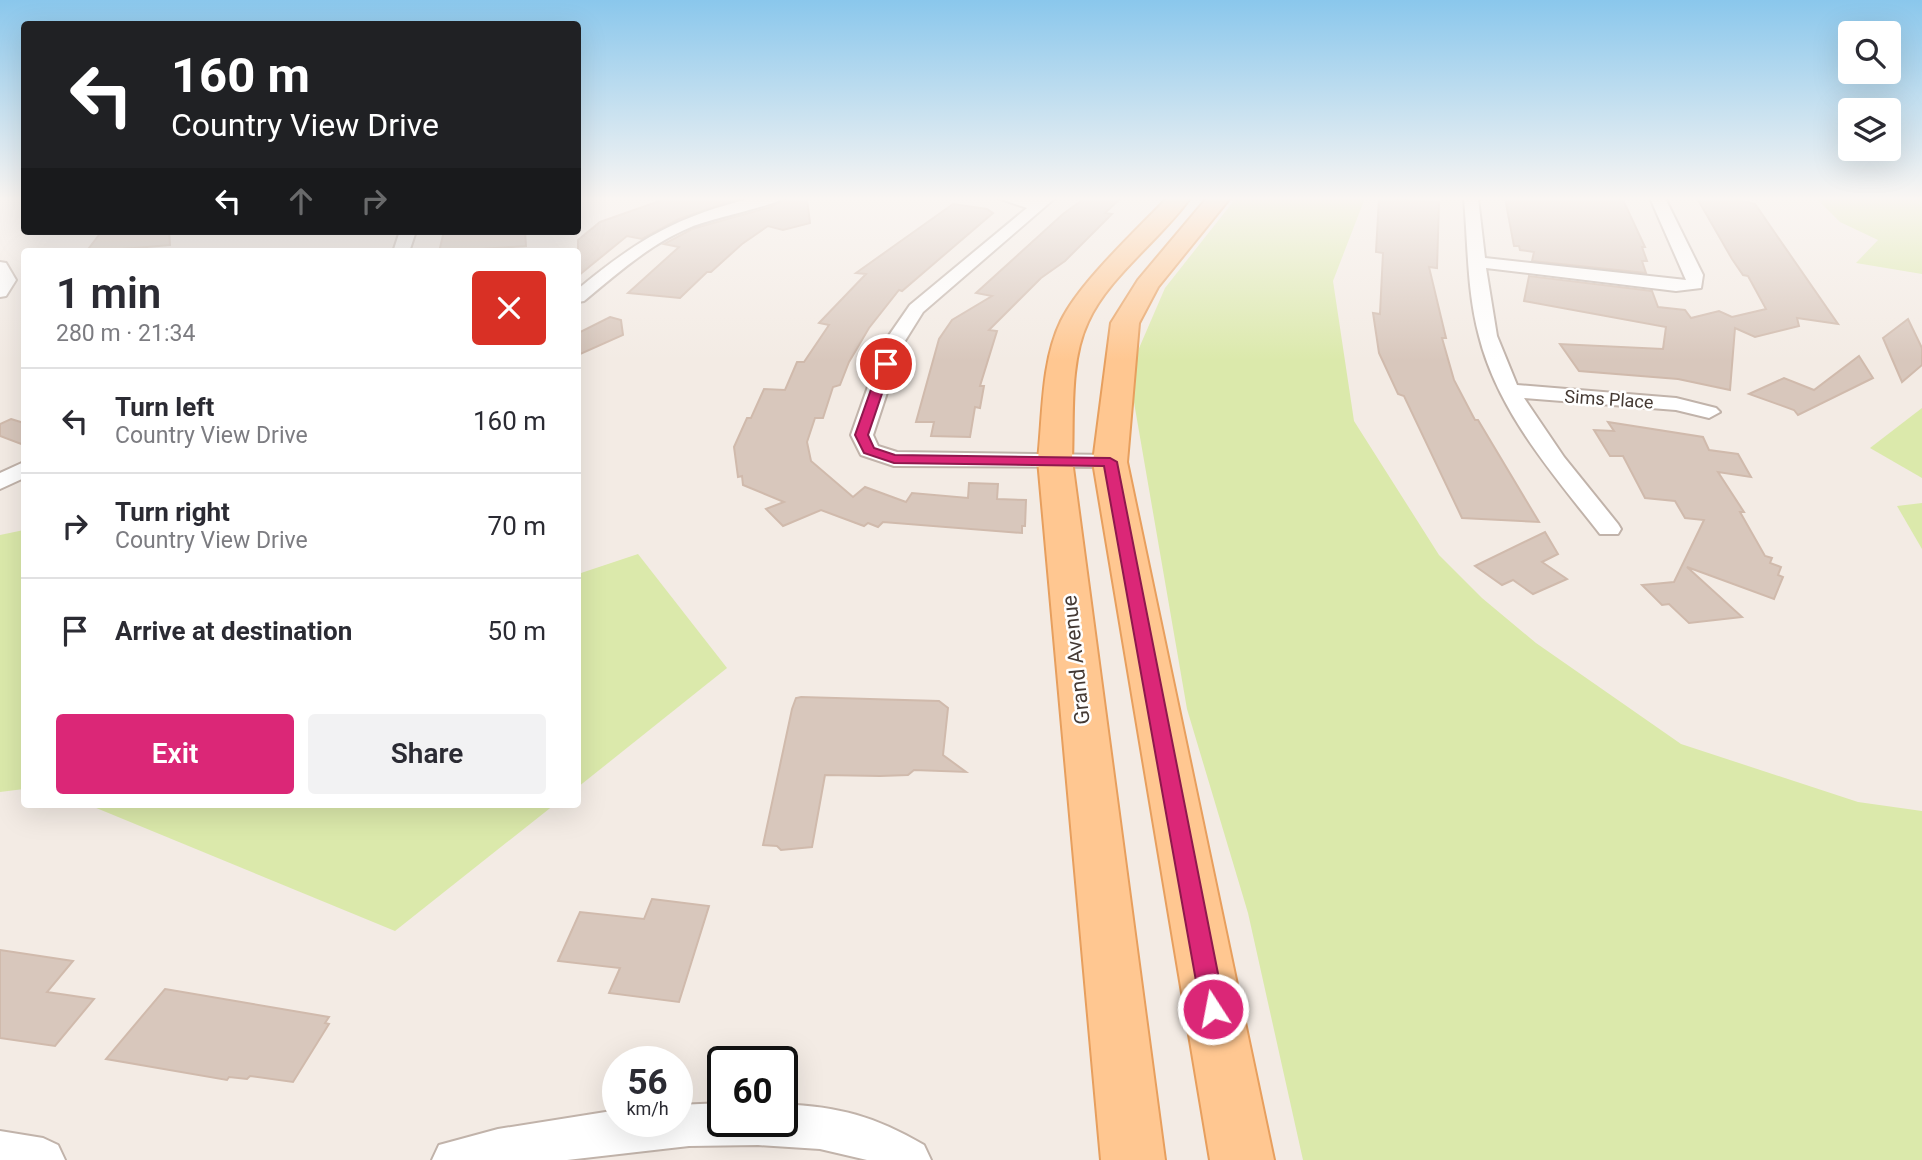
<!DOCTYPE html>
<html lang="en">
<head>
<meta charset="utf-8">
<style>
  body { margin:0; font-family:Roboto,sans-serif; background:#f2f2f3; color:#2b2b33; height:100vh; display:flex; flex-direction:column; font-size:26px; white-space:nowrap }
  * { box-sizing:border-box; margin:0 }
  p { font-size:23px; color:#7c7c81 }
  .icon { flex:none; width:38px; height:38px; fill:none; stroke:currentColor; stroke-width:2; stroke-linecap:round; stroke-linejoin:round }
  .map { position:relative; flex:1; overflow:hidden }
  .details { position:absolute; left:21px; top:248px; width:560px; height:560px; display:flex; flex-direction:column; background:#fff; border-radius:7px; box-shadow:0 7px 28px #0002 }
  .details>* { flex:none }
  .top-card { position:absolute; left:21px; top:21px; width:560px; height:214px; border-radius:7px; box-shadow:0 7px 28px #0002; background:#202124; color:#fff; overflow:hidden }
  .controls { position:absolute; left:1838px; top:21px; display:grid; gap:14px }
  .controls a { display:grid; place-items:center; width:63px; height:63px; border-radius:7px; background:#fff; box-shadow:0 7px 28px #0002; font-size:35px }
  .speed { position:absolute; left:602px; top:1046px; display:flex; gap:14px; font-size:35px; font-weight:700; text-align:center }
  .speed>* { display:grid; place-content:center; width:91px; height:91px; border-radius:50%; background:#fff; box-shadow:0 7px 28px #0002; line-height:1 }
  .speed small { font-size:18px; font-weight:400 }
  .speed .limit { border:4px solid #111; border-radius:10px; background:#fff; color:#111 }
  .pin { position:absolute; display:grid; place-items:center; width:60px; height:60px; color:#fff; margin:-30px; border:4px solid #fff; border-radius:50%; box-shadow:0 2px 7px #0007 }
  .me { position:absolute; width:77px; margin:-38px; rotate:349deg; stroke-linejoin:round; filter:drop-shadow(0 0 5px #0008) }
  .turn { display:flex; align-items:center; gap:24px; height:147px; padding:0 35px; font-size:32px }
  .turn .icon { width:91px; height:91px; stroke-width:2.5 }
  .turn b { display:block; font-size:49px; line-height:60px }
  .lanes { display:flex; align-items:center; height:66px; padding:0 35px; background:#0003; justify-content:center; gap:35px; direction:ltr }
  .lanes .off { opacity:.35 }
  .round { display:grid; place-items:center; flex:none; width:74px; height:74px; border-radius:7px; background:#f2f2f3 }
  .overview { display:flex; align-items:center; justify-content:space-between; height:119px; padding:0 35px }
  h1 { font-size:42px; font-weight:600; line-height:52px }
  .button { display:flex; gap:14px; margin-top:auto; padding:14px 35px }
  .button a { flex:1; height:80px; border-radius:7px; background:#db2777; color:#fff; font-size:28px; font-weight:600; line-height:80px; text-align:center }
  .button a+a { background:#f2f2f3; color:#2b2b33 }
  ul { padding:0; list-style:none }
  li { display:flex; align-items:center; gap:21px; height:105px; padding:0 35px; border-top:2px solid #e1e1e2 }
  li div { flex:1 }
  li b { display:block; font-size:26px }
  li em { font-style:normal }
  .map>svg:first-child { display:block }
  .green { fill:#dbe9ab }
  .building { fill:#d8c7bc; stroke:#d0baac; stroke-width:2 }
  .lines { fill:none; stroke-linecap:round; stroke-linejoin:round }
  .street-casing { stroke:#c1b3aa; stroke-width:4 }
  .primary-casing { stroke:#e79f5e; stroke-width:4 }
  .street { fill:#fff; fill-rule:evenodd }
  .primary { fill:#ffc791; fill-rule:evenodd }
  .route { fill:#db2777; stroke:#8e194d; stroke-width:2 }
  .labels { text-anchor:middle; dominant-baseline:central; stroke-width:5; stroke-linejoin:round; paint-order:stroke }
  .far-street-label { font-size:18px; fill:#453a34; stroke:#fff }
  .street-label { font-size:21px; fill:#453a34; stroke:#fff }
</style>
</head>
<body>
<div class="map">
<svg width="1922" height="1160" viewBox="0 0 1922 1160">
  <rect width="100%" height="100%" fill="#f3ebe4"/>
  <!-- green -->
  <g class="green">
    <path d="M1236 198H1365L1333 281 1354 421 1439 555 1482 598 1536 643 1681 744 1858 802 1922 811V1160H1303L1248 913 1187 709 1131 385 1124 383 1165 288Z"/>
    <path d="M1816 198H1922V274L1856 263 1878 240 1840 222Z"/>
    <path d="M1922 408V478L1870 448Z"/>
    <path d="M1922 503V549L1897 506Z"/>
    <path d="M24 530V789L0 792V535Z"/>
    <path d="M638 554 727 668 578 787V574Z"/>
    <path d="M89 805H554L395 931Z"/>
  </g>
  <!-- building -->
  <g class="building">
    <path d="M668 198H741L679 219 642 239 627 236 578 276V240L600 222Z"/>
    <path d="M787 198H807L810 223 783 230 768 226 742 244 711 272H707L680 298 628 293 679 247 664 244 692 229 770 207Z"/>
    <path d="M1085 198H1121L1105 213 1112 214 1065 261 1041 278 989 330 997 331 980 386H984L980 408 975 407 970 437 931 436 934 422H916L939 339 952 320 992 296 976 293 1063 214Z"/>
    <path d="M1379 198 1439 202 1437 268 1429 267 1446 338H1442L1454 380 1475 420H1478L1539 522 1462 518 1404 396 1398 394 1379 353 1373 313 1380 314 1383 253 1376 252Z"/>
    <path d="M1505 198H1618L1624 202 1645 247H1642L1647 261H1642L1646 273 1532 261 1534 252 1520 250 1519 246H1514Z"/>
    <path d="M1697 198H1730L1755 204 1838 324 1797 318 1799 326 1755 337 1735 328 1730 390 1678 379 1579 371 1560 344 1663 349 1666 327 1524 301 1529 276 1652 291 1658 307 1685 310 1691 318 1719 311 1732 317 1766 309 1748 276 1743 275 1732 259Z"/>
    <path d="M953 204 987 209 993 213 902 291 899 290 869 328 849 362 840 385 833 387 823 418H815L807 442 811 461 853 497 865 487 906 502 912 493 968 498 969 483 998 484 997 499 1026 500 1025 526H1022V533L883 522 878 527 868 523 864 526 821 510 783 526 766 509 784 502 743 485 742 476 738 477 734 447 747 418H751L764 389 785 390 797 362H804L829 325 819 323 866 274 856 273Z"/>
    <path d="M102 231H169L170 245 86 252Z"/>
    <path d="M444 231H525L526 246 439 252Z"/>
    <path d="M610 317 621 320 623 335 578 355V333Z"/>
    <path d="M1908 319 1922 348V365L1902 382 1883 338Z"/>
    <path d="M1859 356 1873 378 1798 415 1794 410 1749 394 1784 378 1814 390Z"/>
    <path d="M11 419 24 423V445L0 436V424Z"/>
    <path d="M1608 422 1703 437 1709 450 1738 454 1751 477 1718 472 1744 512H1740L1765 556 1772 558 1770 563 1781 567 1778 575 1783 577 1774 599 1687 567 1742 617 1689 623 1669 604 1662 605 1642 585 1674 582 1704 520 1685 518 1675 501 1645 498 1623 456H1610L1594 430 1614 431Z"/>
    <path d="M1545 532 1558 554 1542 562 1567 579 1533 594 1513 580 1502 585 1475 566Z"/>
    <path d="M801 697 939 701 948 708 943 755 966 772 914 770 908 775 880 776 825 775 812 847 781 850 777 846 763 845 792 709 796 698Z"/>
    <path d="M652 899 709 906 679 1002 609 993 620 968 558 961 580 912 644 919Z"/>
    <path d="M0 950 73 961 47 992 94 999 55 1046 0 1038Z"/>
    <path d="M165 989 329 1017 325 1023 329 1024 293 1082 250 1076 247 1079 229 1077 227 1080 106 1059Z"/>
  </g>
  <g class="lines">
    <!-- street casing -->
    <g class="street-casing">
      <g id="street">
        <path d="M753 198H784C776 205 710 219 691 227 650 244 618 273 584 301L578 302V289C637 240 677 216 753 198Z"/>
        <path d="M998 198H1055L923 312 903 344 873 435 878 446 897 452 1110 455 1121 462 1118 467 894 466 861 455 851 435 883 344 910 305 1027 208Z"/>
        <path d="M1464 198H1478L1485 258 1686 280 1650 198H1665L1703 275 1701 288 1676 291 1486 268 1497 336 1517 385 1676 398 1716 408 1720 412 1709 418 1676 410 1524 398 1564 457 1618 524 1621 529 1618 534H1600C1553 474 1498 412 1479 336 1467 292 1468 244 1464 198Z"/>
        <path d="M400 231H416L409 252H393Z"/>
        <path d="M0 262 6 263 16 280 6 296 0 297Z"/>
        <path d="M24 462V478L0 489V473Z"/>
        <path d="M723 1103V1122H782V1104C840 1107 874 1116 924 1145L931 1160H867L820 1149 758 1145 689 1146 567 1160H432L439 1145 498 1129 618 1110V1122H677V1105Z"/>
        <path d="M0 1131 43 1138 58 1145 65 1160H0Z"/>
      </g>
    </g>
    <!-- primary casing -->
    <g class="primary-casing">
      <g id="primary">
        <path d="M1167 198H1190C1161 239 1108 277 1088 322 1069 362 1074 417 1072 460L1165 1160H1101L1038 460C1043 416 1041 362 1061 321 1080 282 1136 231 1167 198Z"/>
        <path d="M1207 198H1230L1158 287 1139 323 1127 462 1274 1160H1210L1093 462 1111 323 1138 280Z"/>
      </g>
    </g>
    <!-- street -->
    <use href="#street" class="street"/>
    <!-- primary -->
    <use href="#primary" class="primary"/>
  </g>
  <!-- sky -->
  <linearGradient id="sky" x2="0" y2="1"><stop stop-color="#8ac7ec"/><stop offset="0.55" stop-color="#faf6f3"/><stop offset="1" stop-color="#faf6f3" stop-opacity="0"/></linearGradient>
  <rect width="1922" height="361" fill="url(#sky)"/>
  <!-- route -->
  <path class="route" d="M886 361 892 364 868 435 874 448 895 455 1110 458 1117 462 1225 1009 1222 1017 1213 1021 1205 1017 1201 1009 1104 466 894 463 864 453 855 435 880 364Z"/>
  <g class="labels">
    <!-- far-street labels -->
    <g class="far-street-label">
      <text transform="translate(1609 399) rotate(4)">Sims Place</text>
    </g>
    <!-- street labels -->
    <g class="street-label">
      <text transform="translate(1076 660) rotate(-96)">Grand Avenue</text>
    </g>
  </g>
</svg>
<div class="controls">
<a><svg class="icon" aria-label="search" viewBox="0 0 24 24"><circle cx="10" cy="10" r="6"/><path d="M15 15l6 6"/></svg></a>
<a><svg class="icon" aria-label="layers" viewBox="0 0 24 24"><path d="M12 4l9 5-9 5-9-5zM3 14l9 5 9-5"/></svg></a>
</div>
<div class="speed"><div>56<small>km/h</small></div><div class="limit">60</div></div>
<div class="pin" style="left:886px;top:364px;background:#d93025"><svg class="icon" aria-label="arrive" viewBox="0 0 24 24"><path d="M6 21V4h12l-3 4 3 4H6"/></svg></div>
<svg class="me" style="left:1213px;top:1009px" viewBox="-20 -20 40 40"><circle r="17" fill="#db2777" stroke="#fff" stroke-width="3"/><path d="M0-11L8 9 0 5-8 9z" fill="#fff"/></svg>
<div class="top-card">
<div class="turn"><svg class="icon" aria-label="left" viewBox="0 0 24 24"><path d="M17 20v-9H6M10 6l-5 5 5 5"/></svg><div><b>160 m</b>Country View Drive</div></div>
<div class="lanes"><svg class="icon" aria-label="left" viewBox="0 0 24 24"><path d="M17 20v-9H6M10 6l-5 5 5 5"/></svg><svg class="icon off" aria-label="ahead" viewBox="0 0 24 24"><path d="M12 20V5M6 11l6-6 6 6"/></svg><svg class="icon off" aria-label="right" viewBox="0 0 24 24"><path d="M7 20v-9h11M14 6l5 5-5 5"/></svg></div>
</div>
<section class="details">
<div class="overview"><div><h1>1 min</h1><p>280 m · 21:34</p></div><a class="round" style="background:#d93025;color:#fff"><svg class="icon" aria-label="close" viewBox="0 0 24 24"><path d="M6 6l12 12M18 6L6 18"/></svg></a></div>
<ul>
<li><svg class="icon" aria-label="left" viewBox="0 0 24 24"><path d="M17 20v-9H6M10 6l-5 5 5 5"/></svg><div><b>Turn left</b><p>Country View Drive</p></div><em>160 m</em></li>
<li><svg class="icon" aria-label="right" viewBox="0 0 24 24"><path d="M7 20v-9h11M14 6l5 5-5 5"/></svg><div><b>Turn right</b><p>Country View Drive</p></div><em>70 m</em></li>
<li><svg class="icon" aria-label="arrive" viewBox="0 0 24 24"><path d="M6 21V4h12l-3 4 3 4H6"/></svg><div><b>Arrive at destination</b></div><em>50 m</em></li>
</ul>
<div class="button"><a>Exit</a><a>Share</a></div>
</section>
</div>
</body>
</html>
